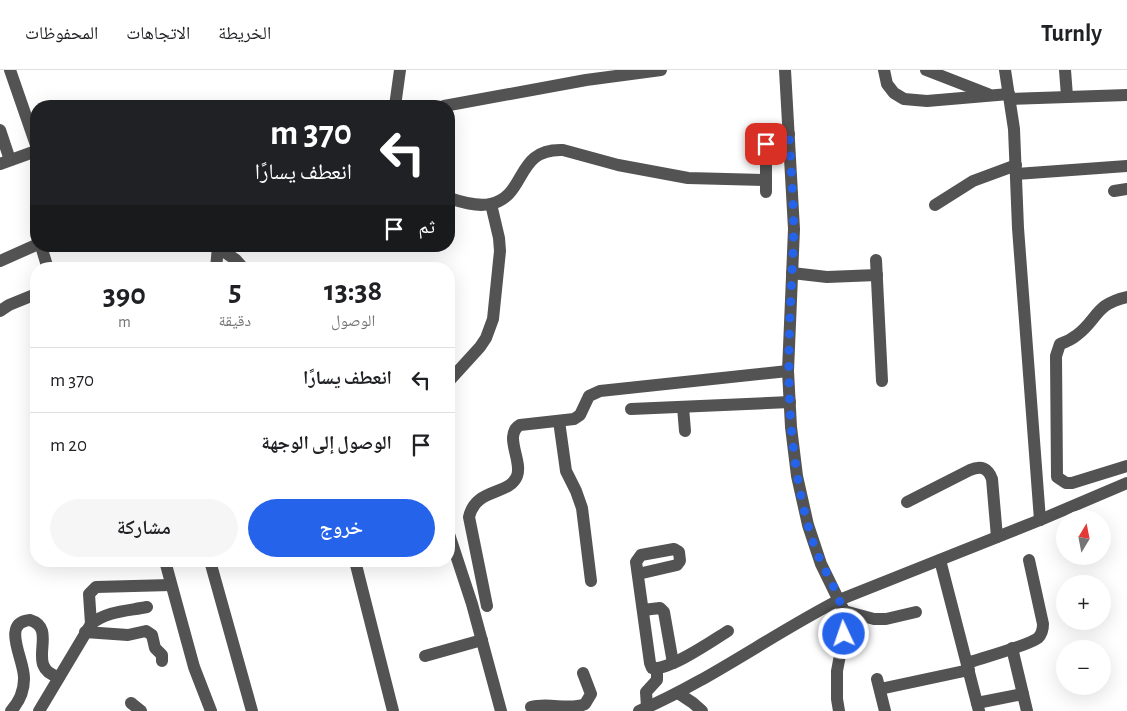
<!DOCTYPE html>
<html lang="ar">
<head>
<meta charset="utf-8">
<style>
  body { margin:0; font-family:"Alegreya Sans","Noto Naskh Arabic",sans-serif; background:#f6f6f6; color:#202124; direction:rtl; height:100vh; display:flex; flex-direction:column; font-size:19px; white-space:nowrap }
  * { box-sizing:border-box; margin:0 }
  p { font-size:16px; color:#757577 }
  .icon { flex:none; width:28px; height:28px; fill:none; stroke:currentColor; stroke-width:2; stroke-linecap:round; stroke-linejoin:round }
  .map { position:relative; flex:1; overflow:hidden; direction:ltr }
  .drawer { position:absolute; left:30px; top:192px; width:425px; height:305px; display:flex; flex-direction:column; background:#fff; border-radius:20px; box-shadow:0 5px 20px #0002; direction:rtl }
  .drawer>* { flex:none }
  .hud { position:absolute; left:30px; top:30px; width:425px; height:152px; border-radius:20px; box-shadow:0 5px 20px #0002; direction:rtl; background:#202124; color:#fff; overflow:hidden }
  .needle { width:32px; rotate:10deg }
  .buttons { position:absolute; left:1056px; top:440px; display:grid; gap:10px }
  .buttons a { display:grid; place-items:center; width:55px; height:55px; border-radius:50%; background:#fff; box-shadow:0 5px 20px #0002; font-size:25px }
  .pin { position:absolute; display:grid; place-items:center; width:42px; height:42px; color:#fff; margin:-21px; border-radius:10px; box-shadow:0 2px 8px #0006 }
  .me { position:absolute; width:55px; margin:-28px; rotate:357deg; stroke-linejoin:round; filter:drop-shadow(0 0 4px #0008) }
  .turn { display:flex; align-items:center; gap:18px; height:105px; padding:0 20px; font-size:22px }
  .turn .icon { width:65px; height:65px; stroke-width:2.5 }
  .turn b { display:block; font-size:35px; line-height:42px }
  .then { display:flex; align-items:center; height:48px; padding:0 20px; background:#0003; gap:10px; font-size:19px }
  .eta { display:flex; justify-content:space-evenly; align-items:center; height:85px; text-align:center }
  .eta b { font-size:30px; font-weight:600; line-height:35px }
  .cta { display:flex; gap:10px; margin-top:auto; padding:10px 20px }
  .cta a { flex:1; height:58px; border-radius:30px; background:#2563eb; color:#fff; font-size:20px; font-weight:600; line-height:58px; text-align:center }
  .cta a+a { background:#f6f6f6; color:#202124 }
  ul { padding:0; list-style:none }
  li { display:flex; align-items:center; gap:15px; height:65px; padding:0 20px; border-top:1px solid #e0e0e0 }
  li div { flex:1 }
  li b { display:block; font-size:19px }
  li em { font-style:normal }
  header { display:flex; align-items:center; gap:30px; box-sizing:border-box; height:70px; padding:0 25px; background:#fff; border-bottom:1px solid #e0e0e0 }
  header strong { font-size:24px }
  nav { display:flex; gap:28px; margin-inline-start:auto; font-size:18px }
  .map>svg:first-child { display:block }
  .lines { fill:none; stroke-linecap:round; stroke-linejoin:round }
  .minor { stroke:#535353; stroke-width:12 }
  .route { stroke:#2563eb; stroke-width:9; stroke-dasharray:0 16.2 }
</style>
</head>
<body>
<header>
<strong>Turnly</strong>
<nav><a>الخريطة</a><a>الاتجاهات</a><a>المحفوظات</a></nav>
</header>
<div class="map">
<svg width="1127" height="641" viewBox="0 0 1127 641">
  <rect width="100%" height="100%" fill="#fff"/>
  <g class="lines">
    <!-- minor -->
    <g class="minor">
      <path d="M10 0 36 75"/>
      <path d="M785 0 794 159 788 301 791 357 797 406 808 455 821 494 844 541 845 552 844 564 837 601V629L839 641"/>
      <path d="M884 0 887 14 894 23 904 29 927 31 1009 24"/>
      <path d="M926 0 988 24"/>
      <path d="M1005 0 1014 59 1018 158 1040 450"/>
      <path d="M1065 0 1067 26"/>
      <path d="M1010 29 1127 25"/>
      <path d="M395 36 400 0"/>
      <path d="M444 36 586 10 661 0"/>
      <path d="M0 60 10 90"/>
      <path d="M0 94 36 81"/>
      <path d="M1016 104 1127 96"/>
      <path d="M1114 121 1127 119"/>
      <path d="M766 122V74L772 67 789 64"/>
      <path d="M449 128C461 132 477 137 490 134 528 126 514 78 563 80L618 95 688 108 766 110"/>
      <path d="M935 135 973 111 1016 95"/>
      <path d="M41 176 48 199"/>
      <path d="M219 178 236 190 244 199"/>
      <path d="M876 190 882 311"/>
      <path d="M0 191 36 175"/>
      <path d="M216 199 218 176"/>
      <path d="M792 203 827 207 877 205"/>
      <path d="M1127 227C1095 234 1098 249 1077 265 1072 269 1066 272 1060 274L1056 286 1057 407 1066 413H1072L1127 396"/>
      <path d="M0 241 9 235 36 224"/>
      <path d="M449 311 480 277 486 268 493 249 500 181 499 168 491 134"/>
      <path d="M683 337 685 361"/>
      <path d="M631 339 790 332"/>
      <path d="M559 351 566 401 576 421 582 438 591 511"/>
      <path d="M907 432 970 400C981 395 988 398 992 409L997 467"/>
      <path d="M449 464 472 534 501 641"/>
      <path d="M940 490 979 641"/>
      <path d="M165 491 194 597 211 641"/>
      <path d="M210 491 252 641"/>
      <path d="M355 491 393 641"/>
      <path d="M638 504 677 495 680 491 679 482 674 479 641 485 636 492 650 593 652 598C669 601 712 571 728 561"/>
      <path d="M487 536 469 447C476 417 509 426 517 406 523 391 503 365 520 355L574 349 580 345 589 326 600 321 788 301"/>
      <path d="M643 540 660 538 664 542 673 593"/>
      <path d="M844 541 874 549H886L916 542"/>
      <path d="M91 554 89 524 96 517 171 515"/>
      <path d="M85 562 128 565 146 561 152 565 155 578 162 585V591"/>
      <path d="M1012 578 1027 641"/>
      <path d="M425 586 482 570"/>
      <path d="M967 593C982 588 1027 576 1038 568 1042 564 1043 560 1043 554L1029 490"/>
      <path d="M877 609 885 641"/>
      <path d="M880 619 969 600"/>
      <path d="M678 623 693 633 702 641"/>
      <path d="M131 633 141 641"/>
      <path d="M977 633 1023 624"/>
      <path d="M531 637C549 632 570 641 585 634L591 624 583 603"/>
      <path d="M647 637 646 622 657 610V598"/>
      <path d="M11 641C19 632 24 622 24 609 25 590 0 553 30 550 60 559 23 598 59 607"/>
      <path d="M39 641 91 554C107 541 127 541 147 537"/>
      <path d="M639 641C709 611 771 565 839 530L1040 450 1127 413"/>
    </g>
  </g>
  <g class="lines">
    <!-- route -->
    <path class="route" d="M766 74 772 67 789 64C791 103 795 142 793 182 790 249 785 315 794 383 798 414 804 445 814 475 824 504 848 532 844 564"/>
  </g>
</svg>
<div class="buttons">
<a><svg class="needle" viewBox="-14 -14 28 28"><path d="M0-13l5 13h-10z" fill="#e53935"/><path d="M0 13l5-13h-10z" fill="#757577"/></svg></a>
<a>+</a>
<a>−</a>
</div>
<div class="pin" style="left:766px;top:74px;background:#d93025"><svg class="icon" aria-label="arrive" viewBox="0 0 24 24"><path d="M6 21V4h12l-3 4 3 4H6"/></svg></div>
<svg class="me" style="left:844px;top:564px" viewBox="-20 -20 40 40"><circle r="17" fill="#2563eb" stroke="#fff" stroke-width="3"/><path d="M0-11L8 9 0 5-8 9z" fill="#fff"/></svg>
<div class="hud">
<div class="turn"><svg class="icon" aria-label="left" viewBox="0 0 24 24"><path d="M17 20v-9H6M10 6l-5 5 5 5"/></svg><div><b>370 m</b>انعطف يسارًا</div></div>
<div class="then">ثم<svg class="icon" aria-label="arrive" viewBox="0 0 24 24"><path d="M6 21V4h12l-3 4 3 4H6"/></svg></div>
</div>
<section class="drawer">
<div class="eta">
<div><b>13:38</b><p>الوصول</p></div>
<div><b>5</b><p>دقيقة</p></div>
<div><b>390</b><p>m</p></div>
</div>
<ul>
<li><svg class="icon" aria-label="left" viewBox="0 0 24 24"><path d="M17 20v-9H6M10 6l-5 5 5 5"/></svg><div><b>انعطف يسارًا</b></div><em>370 m</em></li>
<li><svg class="icon" aria-label="arrive" viewBox="0 0 24 24"><path d="M6 21V4h12l-3 4 3 4H6"/></svg><div><b>الوصول إلى الوجهة</b></div><em>20 m</em></li>
</ul>
<div class="cta"><a>خروج</a><a>مشاركة</a></div>
</section>
</div>
</body>
</html>
